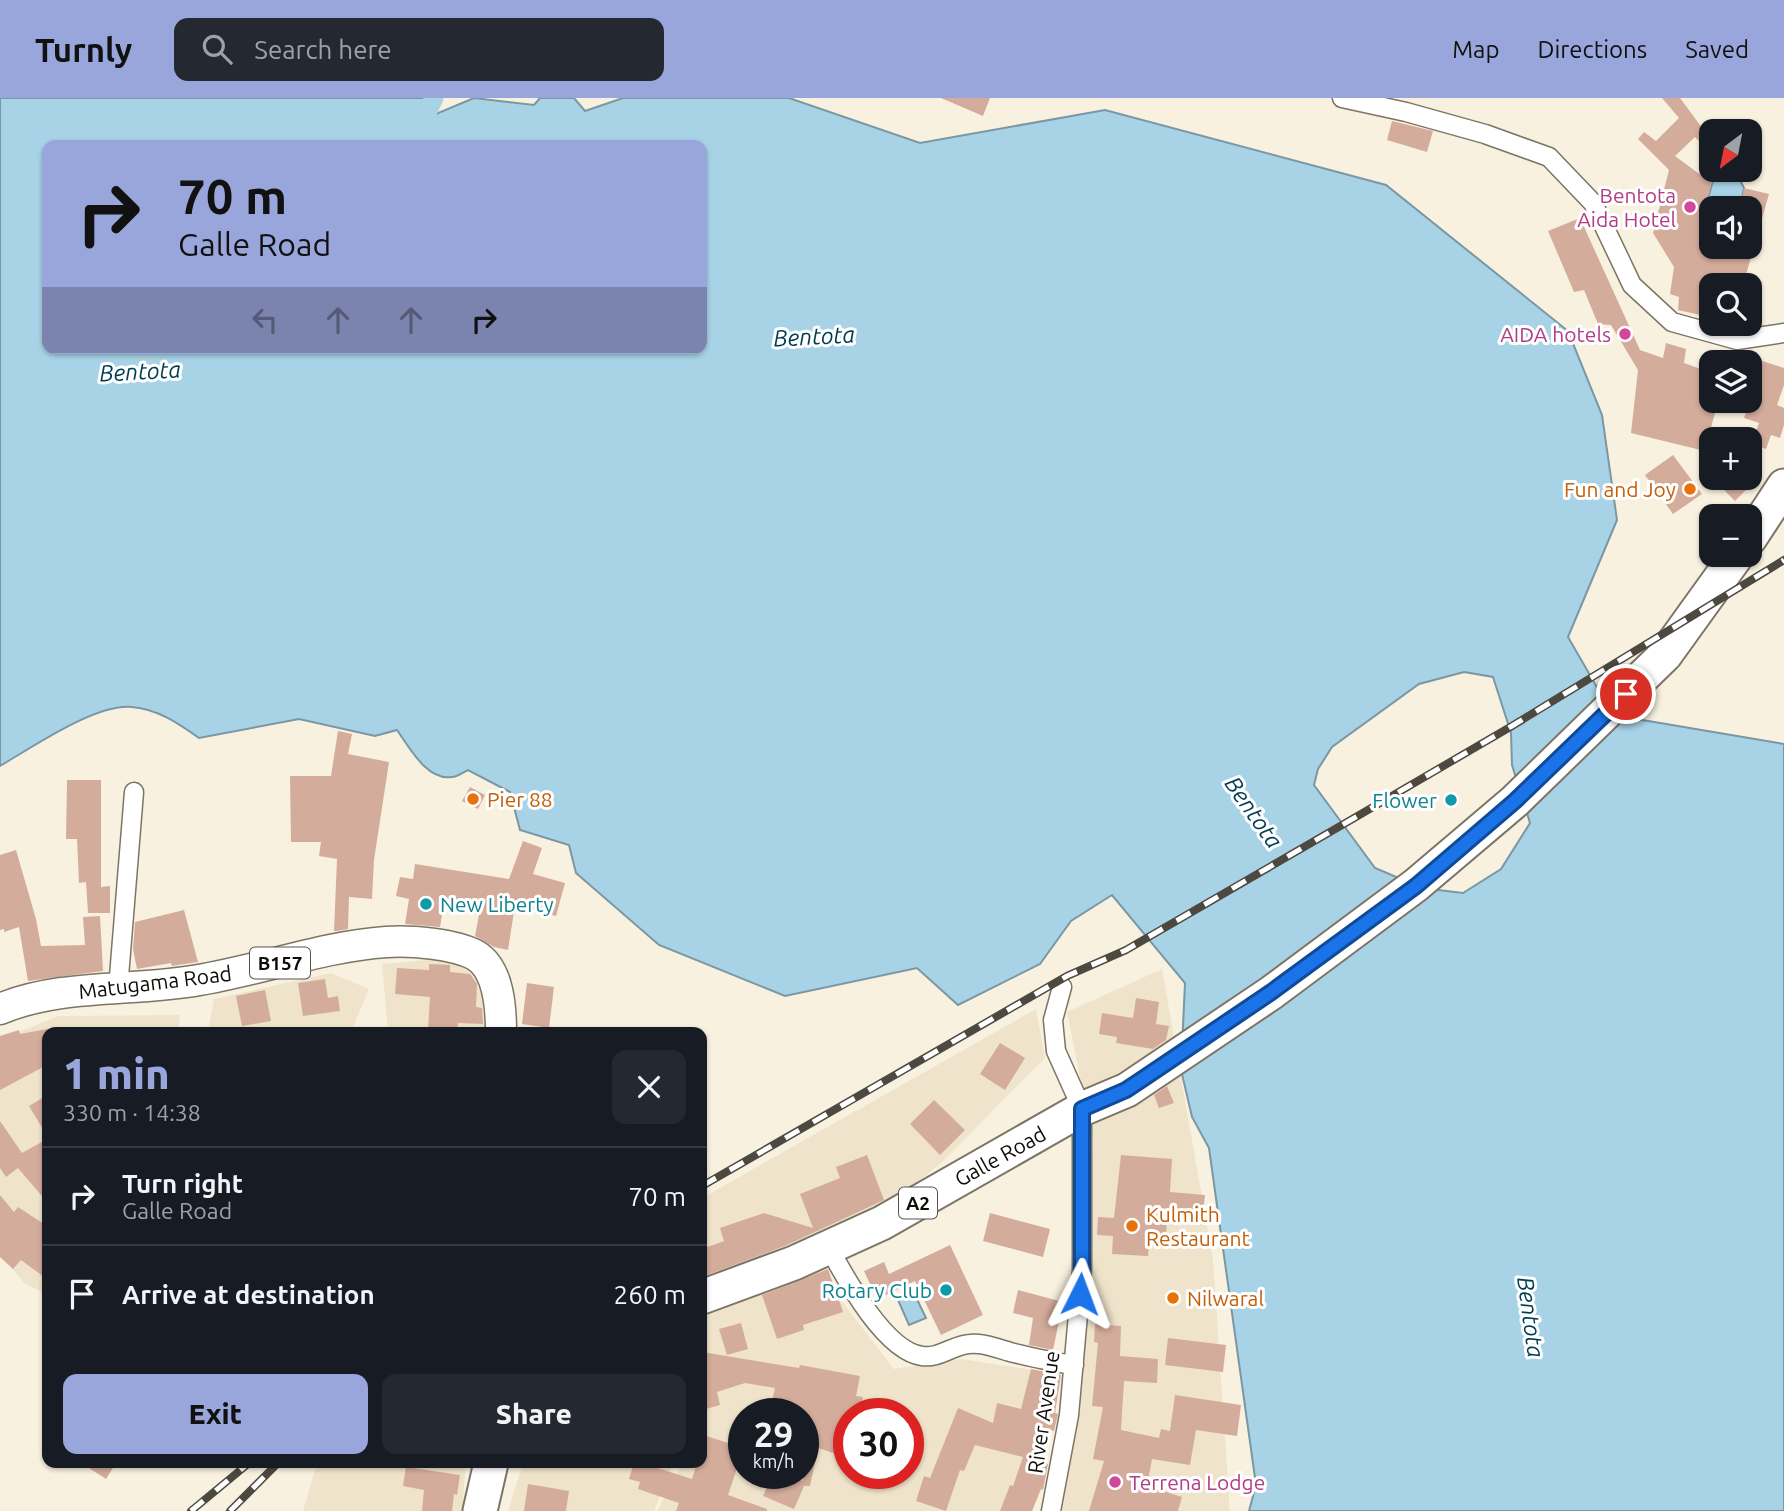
<!DOCTYPE html>
<html lang="en">
<head>
<meta charset="utf-8">
<style>
  body { margin:0; font-family:Ubuntu,sans-serif; background:#242831; color:#f1f3f6; height:100vh; display:flex; flex-direction:column; font-size:26px; white-space:nowrap }
  * { box-sizing:border-box; margin:0 }
  p { font-size:23px; color:#9ea1a6 }
  .icon { flex:none; width:38px; height:38px; fill:none; stroke:currentColor; stroke-width:2; stroke-linecap:round; stroke-linejoin:round }
  .map { position:relative; flex:1; overflow:hidden }
  .details { position:absolute; left:42px; top:929px; width:665px; height:441px; display:flex; flex-direction:column; background:#171b24; border-radius:14px; box-shadow:0 2px 5px #0004 }
  .details>* { flex:none }
  .banner { position:absolute; left:42px; top:42px; width:665px; height:214px; border-radius:14px; box-shadow:0 2px 5px #0004; background:#99a6db; color:#111; overflow:hidden }
  .needle { width:46px; rotate:212deg }
  .controls { position:absolute; left:1699px; top:21px; display:grid; gap:14px }
  .controls a { display:grid; place-items:center; width:63px; height:63px; border-radius:14px; background:#171b24; box-shadow:0 2px 5px #0004; font-size:35px }
  .speed { position:absolute; left:728px; top:1300px; display:flex; gap:14px; font-size:35px; font-weight:700; text-align:center }
  .speed>* { display:grid; place-content:center; width:91px; height:91px; border-radius:50%; background:#171b24; box-shadow:0 2px 5px #0004; line-height:1 }
  .speed small { font-size:18px; font-weight:400 }
  .speed .limit { border:10px solid #d22; background:#fff; color:#111 }
  .pin { position:absolute; display:grid; place-items:center; width:60px; height:60px; color:#fff; margin:-30px; border:4px solid #fff; border-radius:50%; box-shadow:0 2px 7px #0007 }
  .me { position:absolute; width:77px; margin:-38px; rotate:3deg; stroke-linejoin:round; filter:drop-shadow(0 0 5px #0008) }
  .turn { display:flex; align-items:center; gap:24px; height:147px; padding:0 21px; font-size:32px }
  .turn .icon { width:91px; height:91px; stroke-width:2.5 }
  .turn b { display:block; font-size:49px; line-height:60px }
  .lanes { display:flex; align-items:center; height:66px; padding:0 21px; background:#0003; justify-content:center; gap:35px; direction:ltr }
  .lanes .off { opacity:.35 }
  .round { display:grid; place-items:center; flex:none; width:74px; height:74px; border-radius:14px; background:#242831 }
  .overview { display:flex; align-items:center; justify-content:space-between; height:119px; padding:0 21px }
  h1 { font-size:42px; font-weight:800; line-height:52px; color:#99a6db }
  .action { display:flex; gap:14px; margin-top:auto; padding:14px 21px }
  .action a { flex:1; height:80px; border-radius:14px; background:#99a6db; color:#111; font-size:28px; font-weight:800; line-height:80px; text-align:center }
  .action a+a { background:#242831; color:#f1f3f6 }
  ul { padding:0; list-style:none }
  li { display:flex; align-items:center; gap:21px; height:98px; padding:0 21px; border-top:2px solid #363941 }
  li div { flex:1 }
  li b { display:block; font-size:26px }
  li em { font-style:normal }
  header { display:flex; align-items:center; gap:42px; box-sizing:border-box; height:98px; padding:0 35px; background:#99a6db; color:#111 }
  header strong { font-size:33px }
  nav { display:flex; gap:38px; margin-inline-start:auto; font-size:24px }
  .search { width:490px; height:63px; background:#242831; display:flex; align-items:center; gap:18px; box-sizing:border-box; padding:0 24px; border-radius:14px; color:#9ea1a6; font-size:26px }
  .map>svg:first-child { display:block }
  .built { fill:#efe4cb; fill-rule:evenodd }
  .water { fill:#a8d3e6; stroke:#7a97a3; stroke-width:2; fill-rule:evenodd }
  .lines { fill:none; stroke-linecap:round; stroke-linejoin:round }
  .canal { stroke:#a8d3e6; stroke-width:19 }
  .building { fill:#d4ac9c }
  .street-casing { stroke:#7c7565; stroke-width:21 }
  .primary-casing { stroke:#7c7565; stroke-width:33 }
  .highway-casing { stroke:#7c7565; stroke-width:37 }
  .street { stroke:#fff; stroke-width:18 }
  .primary { stroke:#fff; stroke-width:30 }
  .highway { stroke:#fff; stroke-width:33 }
  .rail-casing { stroke:#4d4940; stroke-width:8 }
  .rail { stroke:#fff; stroke-width:5; stroke-dasharray:16; stroke-linecap:butt }
  .route-casing { stroke:#114b97; stroke-width:18 }
  .route { stroke:#1a73e8; stroke-width:12 }
  .hotel-dot { fill:#d1479c; stroke:#fff; stroke-width:2.5 }
  .food-dot { fill:#e8710a; stroke:#fff; stroke-width:2.5 }
  .culture-dot { fill:#0f9aa8; stroke:#fff; stroke-width:2.5 }
  .labels { text-anchor:middle; dominant-baseline:central; stroke-width:6; stroke-linejoin:round; paint-order:stroke }
  .shield { fill:#fff; stroke:#565551; stroke-width:2 }
  .shield-label { font-size:19px; font-weight:bold; fill:#0e0c06 }
  .hotel-label { font-size:21px; fill:#b23c85; stroke:#fff; text-anchor:end }
  .food-label { font-size:21px; fill:#c56008; stroke:#fff; text-anchor:start }
  .culture-label { font-size:21px; fill:#0d838f; stroke:#fff; text-anchor:end }
  .street-label { font-size:21px; fill:#0e0c06; stroke:#fff }
  .water-label { font-size:23px; font-style:italic; fill:#003d51; stroke:#fff }
</style>
</head>
<body>
<header>
<strong>Turnly</strong>
<div class="search"><svg class="icon" aria-label="search" viewBox="0 0 24 24"><circle cx="10" cy="10" r="6"/><path d="M15 15l6 6"/></svg>Search here</div>
<nav><a>Map</a><a>Directions</a><a>Saved</a></nav>
</header>
<div class="map">
<svg width="1784" height="1413" viewBox="0 0 1784 1413">
  <rect width="100%" height="100%" fill="#f9f1df"/>
  <!-- built -->
  <g class="built">
    <path d="M451 860 489 889 488 934H388L382 866Z"/>
    <path d="M1162 871 1213 1162 1230 1413H1060L1082 1282 1093 1044 1067 914Z"/>
    <path d="M331 875 369 891 351 934H208L214 901Z"/>
    <path d="M1036 911 1045 960 939 1067 863 1128 702 1198V1100Z"/>
    <path d="M180 917 178 934H47V1196L25 1186 0 1156V942L58 918Z"/>
    <path d="M826 1183 894 1271 962 1261 1058 1276 1033 1413H657L683 1365H702V1219L735 1202ZM744 1316H803V1376H744ZM849 1316H908V1376H849Z"/>
    <path d="M323 1365H466L462 1413H303L315 1372Z"/>
    <path d="M523 1365H663L672 1368 654 1413H508Z"/>
  </g>
  <!-- water -->
  <g class="water">
    <path d="M0 0H424V21L474 0 534 7 540 0H574L585 13 623 0H789L920 45 1105 12 1386 87 1568 233 1602 317 1617 422 1568 539 1613 617 1784 646V1413H1249L1256 1387 1209 1050 1192 1019 1181 972 1185 885 1112 797 1071 823 1040 866 958 907 917 870 785 898 659 847 576 775 569 747 520 732 510 694 468 672C464 674 457 679 452 679 427 683 409 649 397 632L375 638 299 621 199 640C179 626 158 611 132 609 96 605 31 650 0 668ZM47 47H702V250H47ZM1464 574 1493 579 1511 635 1512 667 1530 725 1501 771 1463 795 1422 790 1375 770 1314 687 1318 671 1332 649 1419 586Z"/>
    <path d="M1716 72H1735L1744 90 1740 110H1721V107L1707 104Z"/>
    <path d="M914 1195 926 1220 909 1227 898 1202Z"/>
  </g>
  <g class="lines">
    <!-- canal -->
    <path class="canal" d="M424 21 434 0"/>
  </g>
  <!-- building -->
  <g class="building">
    <path d="M941 0H990L983 18Z"/>
    <path d="M1662 0H1680L1708 38 1700 44 1695 39 1675 58 1698 75 1713 80 1707 104 1712 105V149H1750V110H1740L1744 90 1769 96 1743 187H1712V205L1704 204 1700 217 1678 212 1679 199 1670 196 1674 169 1653 135 1669 72 1638 41 1644 34 1656 43 1679 20Z"/>
    <path d="M1392 23 1433 33 1427 54 1387 42Z"/>
    <path d="M1580 120 1640 252 1663 260 1666 245 1686 251 1684 265 1712 275V303H1718L1705 353 1631 335 1638 272 1611 227 1598 226 1584 192 1574 194 1548 133Z"/>
    <path d="M1750 259 1784 270V287L1777 307 1784 310V327L1780 340 1771 337 1766 351 1752 346 1759 325 1744 320 1755 287 1750 285Z"/>
    <path d="M1673 357 1702 396 1673 416 1645 377Z"/>
    <path d="M1733 380H1758L1735 403 1722 390Z"/>
    <path d="M338 633 352 636 348 656 389 664 374 762 372 801 349 799 348 831 337 833H334L337 761 319 758 321 744H291L290 678H331Z"/>
    <path d="M67 682H101V789L110 788V815H88L86 784 79 785 77 741H66Z"/>
    <path d="M470 689 485 697 478 711 462 703Z"/>
    <path d="M523 743 542 750 533 776 565 785 556 818 515 807 508 852 494 849 475 838 479 817 443 811 440 829 405 826 409 801 396 798 400 779 413 781 415 766 509 781Z"/>
    <path d="M16 752 36 821 41 848 85 847 83 819 100 818 103 873 28 883 19 829 4 834V831L0 832V757Z"/>
    <path d="M184 812 198 864 172 868 171 865 137 871 133 851 135 824Z"/>
    <path d="M429 866 450 867V874L470 876 477 886 476 909 482 910 483 926 458 925 457 934 428 932 430 899 395 896 397 870 429 872Z"/>
    <path d="M325 881 328 900 338 898 340 913 303 918 298 885Z"/>
    <path d="M527 885 554 889 549 930 522 926Z"/>
    <path d="M265 892 271 923 242 928 236 898Z"/>
    <path d="M1136 900 1159 904 1156 926 1169 928 1166 942 1153 951 1116 945 1117 939 1099 936 1102 915 1133 920Z"/>
    <path d="M47 931V967L0 992V938L19 932 20 936Z"/>
    <path d="M1000 945 1025 960 1005 992 980 976Z"/>
    <path d="M1167 988 1174 1005 1159 1010 1154 997Z"/>
    <path d="M47 997V1038L29 1008Z"/>
    <path d="M934 1002 965 1032 940 1057 910 1026Z"/>
    <path d="M0 1023 22 1055 47 1041V1104L18 1070 6 1079 0 1070Z"/>
    <path d="M867 1057 884 1102 787 1147 702 1179V1151L724 1143 720 1130 764 1115 813 1130 800 1096 840 1080 836 1069Z"/>
    <path d="M1121 1057 1172 1061 1170 1094 1205 1097 1203 1115 1167 1112 1166 1144H1149L1148 1158 1112 1156 1113 1138 1097 1137 1098 1119 1114 1120Z"/>
    <path d="M0 1097 14 1114 18 1109 47 1128V1181L21 1162 13 1171 0 1159Z"/>
    <path d="M990 1115 1050 1131 1043 1159 983 1143Z"/>
    <path d="M950 1147 983 1217 941 1237 915 1183 877 1201 864 1173 884 1164 889 1176Z"/>
    <path d="M828 1171 843 1214 803 1227 804 1232 777 1241 762 1197Z"/>
    <path d="M1018 1192 1063 1204 1053 1252 1029 1247 1033 1220 1013 1215Z"/>
    <path d="M741 1225 748 1251 727 1257 719 1231Z"/>
    <path d="M1095 1226 1121 1228 1120 1258 1158 1261 1157 1285 1124 1283 1121 1332 1159 1340 1161 1331 1170 1333 1175 1297 1241 1307 1237 1338 1196 1332 1190 1367 1152 1361 1147 1388 1182 1399 1178 1413H1089L1104 1363 1093 1361 1103 1309 1092 1308 1098 1245 1094 1244Z"/>
    <path d="M1168 1240 1226 1247 1223 1274 1165 1267Z"/>
    <path d="M702 1254 799 1270 800 1267 860 1278 856 1298 863 1299 860 1316H849V1360L818 1350 810 1388H804L794 1411 763 1398 773 1376H786L803 1383V1316H769L775 1290 745 1285 717 1294 720 1307 702 1312Z"/>
    <path d="M1031 1271 1061 1277 1055 1315 1058 1316 1054 1333 1046 1331 1038 1363 1048 1366 1043 1392 1041 1391 1032 1413H1000L1010 1387 1013 1388 1023 1359 975 1347 964 1373 960 1372 946 1413 916 1403 924 1378 930 1380 958 1310 993 1325 997 1305 1021 1311Z"/>
    <path d="M706 1338 744 1350 728 1397 767 1411V1413H676L679 1405 638 1391 640 1384 629 1381 634 1365H642L692 1381 697 1365H702V1352Z"/>
    <path d="M81 1365H116L106 1381Z"/>
    <path d="M406 1369 460 1377 457 1397 454 1396 452 1413H422L424 1392 403 1388Z"/>
    <path d="M528 1386 569 1393 566 1413H524Z"/>
  </g>
  <g class="lines">
    <!-- street casing -->
    <g class="street-casing">
      <g id="street">
        <path d="M1342 0 1406 14 1485 36 1549 59 1593 105 1632 187 1672 224 1737 242 1784 235"/>
        <path d="M118 891 134 694"/>
        <path d="M829 1150C846 1181 885 1253 922 1258 942 1261 956 1243 979 1246 989 1247 1000 1251 1010 1254 1031 1259 1052 1264 1074 1267"/>
        <path d="M1051 1413 1069 1317 1082 1172V1011L1056 953 1053 922 1062 889"/>
      </g>
    </g>
    <!-- primary casing -->
    <g class="primary-casing">
      <path id="primary" d="M0 911C62 885 134 894 199 882 260 872 325 848 386 844 410 842 454 846 475 857 499 871 501 910 501 934"/>
    </g>
    <!-- highway casing -->
    <g class="highway-casing">
      <g id="highway">
        <path d="M1750 440 1784 388"/>
        <path d="M702 1199 794 1165 882 1125 1082 1011 1127 992 1271 895 1416 787 1515 703 1665 557 1737 457"/>
        <path d="M480 1413 491 1365"/>
      </g>
    </g>
    <!-- street -->
    <use href="#street" class="street"/>
    <!-- primary -->
    <use href="#primary" class="primary"/>
    <!-- highway -->
    <use href="#highway" class="highway"/>
    <!-- rail casing -->
    <g class="rail-casing">
      <g id="rail">
        <path d="M702 1088 1067 878 1126 852 1349 723 1512 628 1784 462"/>
        <path d="M191 1413 249 1365"/>
        <path d="M230 1413 278 1365"/>
      </g>
    </g>
    <!-- rail -->
    <use href="#rail" class="rail"/>
  </g>
  <g class="lines">
    <!-- route casing -->
    <g class="route-casing">
      <path id="route" d="M1080 1196 1082 1172V1011L1126 992 1147 978 1270 895 1416 788 1515 703 1626 596"/>
    </g>
    <!-- route -->
    <use href="#route" class="route"/>
  </g>
  <!-- markers -->
  <g class="hotel-dot">
    <circle cx="1690" cy="109" r="7"/>
    <circle cx="1625" cy="236" r="7"/>
    <circle cx="1115" cy="1384" r="7"/>
  </g>
  <g class="food-dot">
    <circle cx="1690" cy="391" r="7"/>
    <circle cx="473" cy="701" r="7"/>
    <circle cx="1132" cy="1128" r="7"/>
    <circle cx="1173" cy="1200" r="7"/>
  </g>
  <g class="culture-dot">
    <circle cx="1451" cy="702" r="7"/>
    <circle cx="426" cy="806" r="7"/>
    <circle cx="946" cy="1192" r="7"/>
  </g>
  <g class="labels">
    <!-- shield labels -->
    <g class="shield">
      <rect x="250" y="849.5" width="60" height="31" rx="5"/>
      <rect x="899" y="1089.5" width="38" height="31" rx="5"/>
    </g>
    <g class="shield-label">
      <text x="280" y="865">B157</text>
      <text x="918" y="1105">A2</text>
    </g>
    <!-- hotel labels -->
    <g class="hotel-label">
      <text x="1676" y="97">Bentota<tspan x="1676" dy="24">Aida Hotel</tspan></text>
      <text x="1611" y="236">AIDA hotels</text>
      <text x="1129" y="1384" text-anchor="start">Terrena Lodge</text>
    </g>
    <!-- food labels -->
    <g class="food-label">
      <text x="1676" y="391" text-anchor="end">Fun and Joy</text>
      <text x="487" y="701">Pier 88</text>
      <text x="1146" y="1116">Kulmith<tspan x="1146" dy="24">Restaurant</tspan></text>
      <text x="1187" y="1200">Nilwaral</text>
    </g>
    <!-- culture labels -->
    <g class="culture-label">
      <text x="1437" y="702">Flower</text>
      <text x="440" y="806" text-anchor="start">New Liberty</text>
      <text x="932" y="1192">Rotary Club</text>
    </g>
    <!-- street labels -->
    <g class="street-label">
      <text transform="translate(155 884) rotate(-7)">Matugama Road</text>
      <text transform="translate(1000 1058) rotate(-29)">Galle Road</text>
      <text transform="translate(1043 1314) rotate(-82)">River Avenue</text>
    </g>
    <!-- water labels -->
    <g class="water-label">
      <text transform="translate(814 238) rotate(-3)">Bentota</text>
      <text transform="translate(140 273) rotate(-3)">Bentota</text>
      <text transform="translate(1254 714) rotate(55)">Bentota</text>
      <text transform="translate(1531 1219) rotate(82)">Bentota</text>
    </g>
  </g>
</svg>
<div class="controls">
<a><svg class="needle" viewBox="-14 -14 28 28"><path d="M0-13l5 13h-10z" fill="#e53935"/><path d="M0 13l5-13h-10z" fill="#9ea1a6"/></svg></a>
<a><svg class="icon" aria-label="sound" viewBox="0 0 24 24"><path d="M4 9h4l5-4v14l-5-4H4zM17 9q2 3 0 6"/></svg></a>
<a><svg class="icon" aria-label="search" viewBox="0 0 24 24"><circle cx="10" cy="10" r="6"/><path d="M15 15l6 6"/></svg></a>
<a><svg class="icon" aria-label="layers" viewBox="0 0 24 24"><path d="M12 4l9 5-9 5-9-5zM3 14l9 5 9-5"/></svg></a>
<a>+</a>
<a>−</a>
</div>
<div class="speed"><div>29<small>km/h</small></div><div class="limit">30</div></div>
<div class="pin" style="left:1626px;top:596px;background:#d93025"><svg class="icon" aria-label="arrive" viewBox="0 0 24 24"><path d="M6 21V4h12l-3 4 3 4H6"/></svg></div>
<svg class="me" style="left:1080px;top:1196px" viewBox="-20 -20 40 40"><path d="M0-17L14 15 0 8-14 15z" fill="#1a73e8" stroke="#fff" stroke-width="4"/></svg>
<div class="banner">
<div class="turn"><svg class="icon" aria-label="right" viewBox="0 0 24 24"><path d="M7 20v-9h11M14 6l5 5-5 5"/></svg><div><b>70 m</b>Galle Road</div></div>
<div class="lanes"><svg class="icon off" aria-label="left" viewBox="0 0 24 24"><path d="M17 20v-9H6M10 6l-5 5 5 5"/></svg><svg class="icon off" aria-label="ahead" viewBox="0 0 24 24"><path d="M12 20V5M6 11l6-6 6 6"/></svg><svg class="icon off" aria-label="ahead" viewBox="0 0 24 24"><path d="M12 20V5M6 11l6-6 6 6"/></svg><svg class="icon" aria-label="right" viewBox="0 0 24 24"><path d="M7 20v-9h11M14 6l5 5-5 5"/></svg></div>
</div>
<section class="details">
<div class="overview"><div><h1>1 min</h1><p>330 m · 14:38</p></div><a class="round"><svg class="icon" aria-label="close" viewBox="0 0 24 24"><path d="M6 6l12 12M18 6L6 18"/></svg></a></div>
<ul>
<li><svg class="icon" aria-label="right" viewBox="0 0 24 24"><path d="M7 20v-9h11M14 6l5 5-5 5"/></svg><div><b>Turn right</b><p>Galle Road</p></div><em>70 m</em></li>
<li><svg class="icon" aria-label="arrive" viewBox="0 0 24 24"><path d="M6 21V4h12l-3 4 3 4H6"/></svg><div><b>Arrive at destination</b></div><em>260 m</em></li>
</ul>
<div class="action"><a>Exit</a><a>Share</a></div>
</section>
</div>
</body>
</html>
